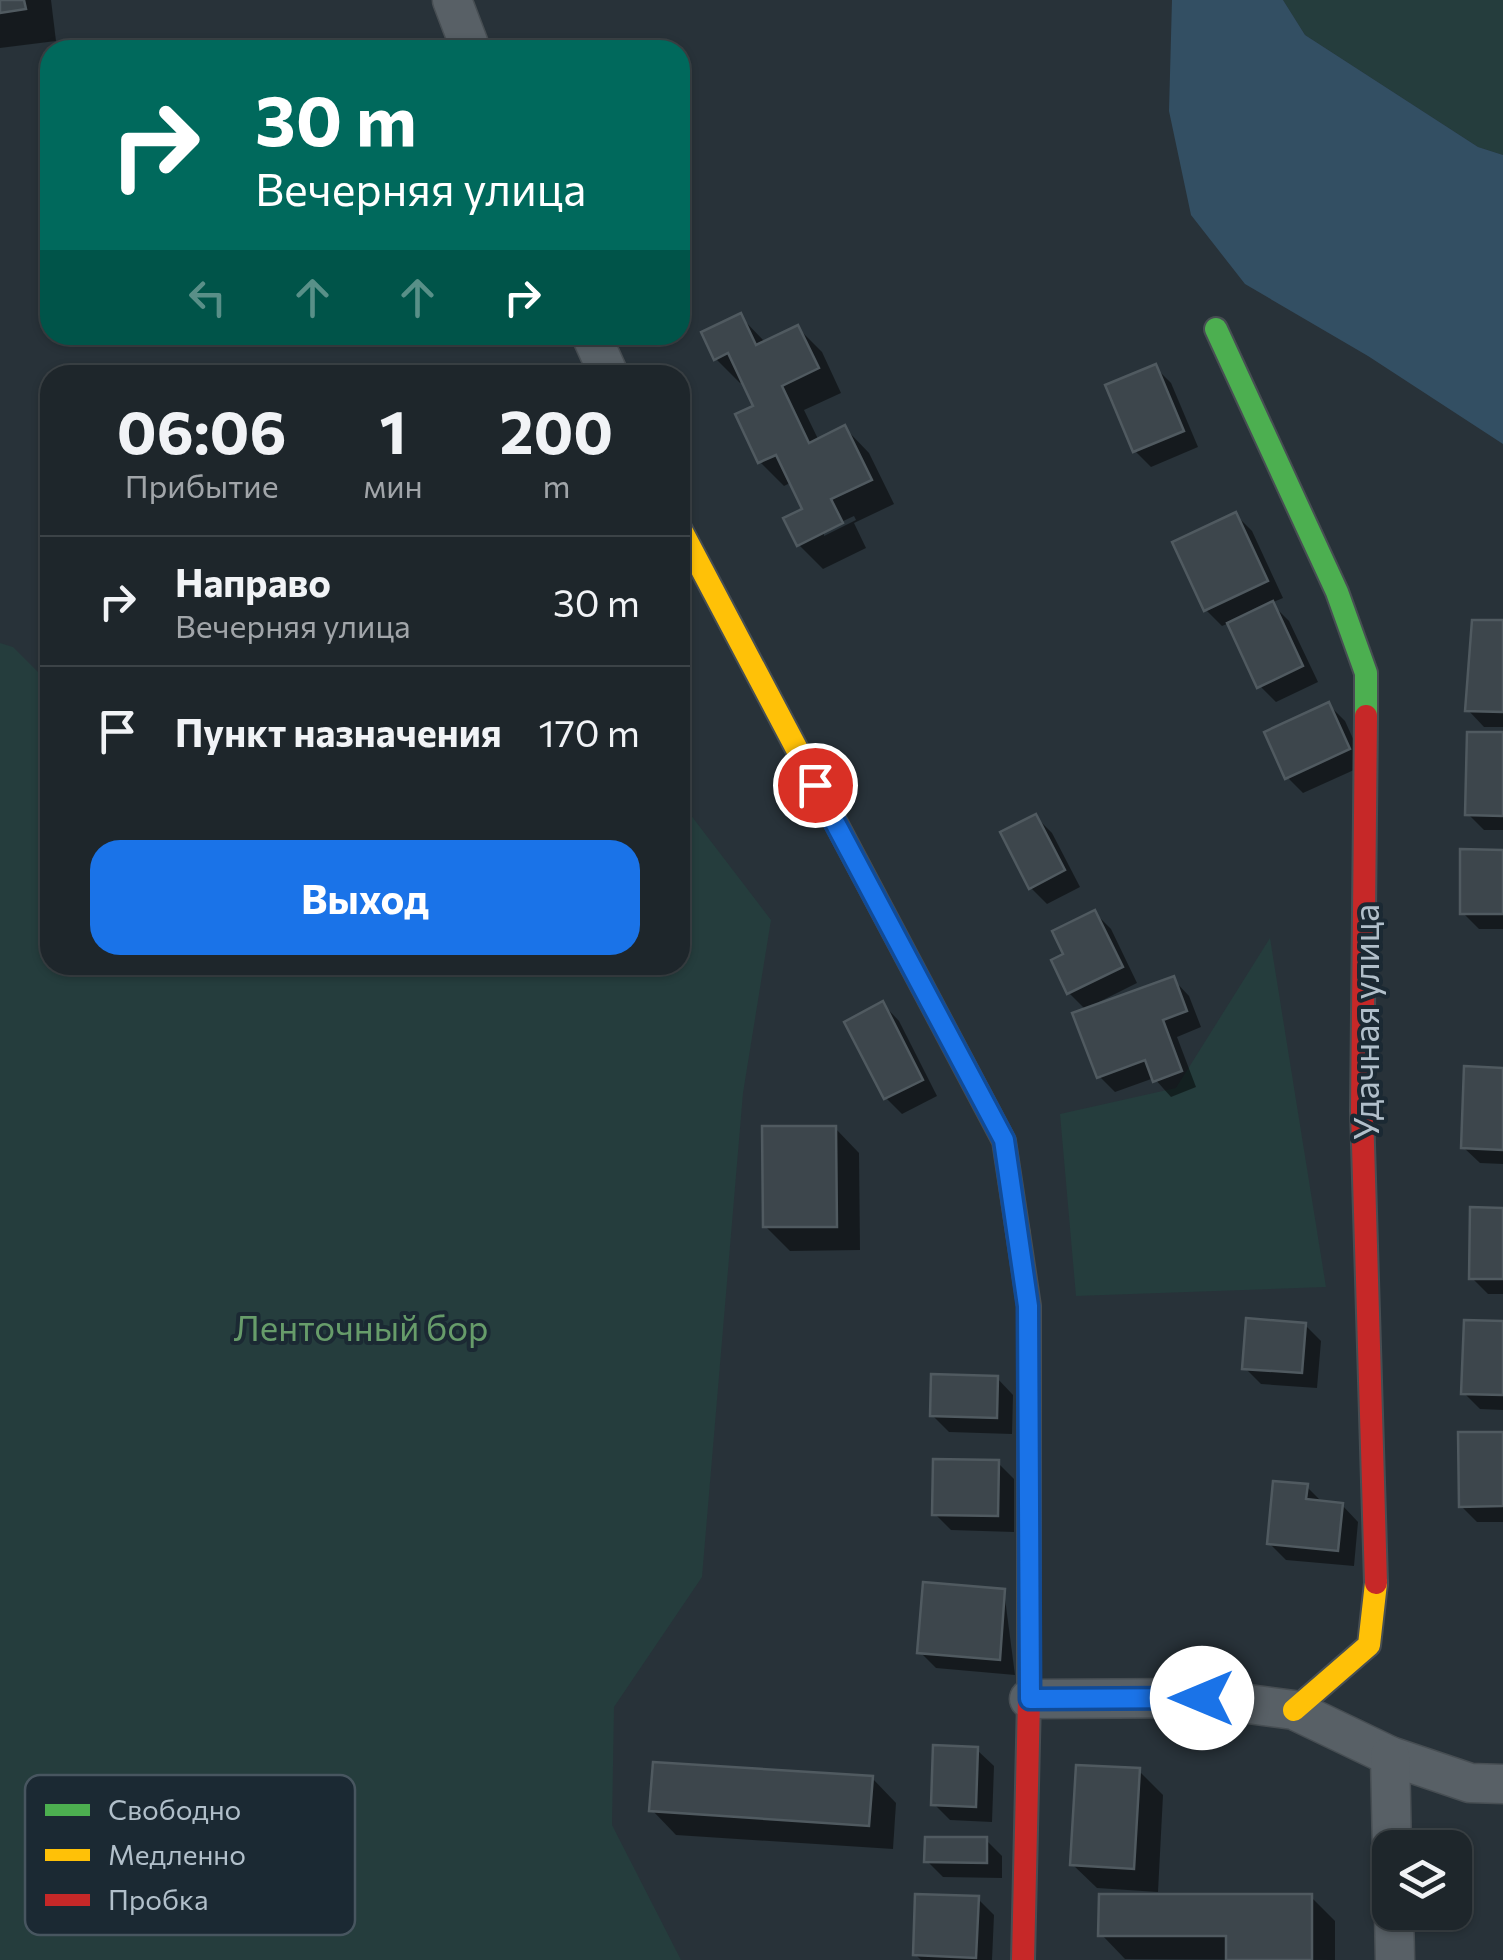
<!DOCTYPE html>
<html lang="ru">
<head>
<meta charset="utf-8">
<style>
  body { margin:0; font-family:Commissioner,sans-serif; background:#262e33; color:#f1f3f6; height:100vh; display:flex; flex-direction:column; font-size:38px; white-space:nowrap }
  * { box-sizing:border-box; margin:0 }
  p { font-size:32px; color:#a1a5a9 }
  .icon { flex:none; width:55px; height:55px; fill:none; stroke:currentColor; stroke-width:2; stroke-linecap:round; stroke-linejoin:round }
  .map { position:relative; flex:1; overflow:hidden }
  .drawer { position:absolute; left:40px; top:365px; width:650px; height:610px; display:flex; flex-direction:column; background:#1e262b; border-radius:30px; box-shadow:0 2px 8px #0004,0 0 0 2px #3c4347 }
  .drawer>* { flex:none }
  .top-card { position:absolute; left:40px; top:40px; width:650px; height:305px; border-radius:30px; box-shadow:0 2px 8px #0004,0 0 0 2px #3c4347; background:#00695c; color:#fff; overflow:hidden }
  .buttons { position:absolute; left:1372px; top:1830px; display:grid; gap:20px }
  .buttons a { display:grid; place-items:center; width:100px; height:100px; border-radius:20px; background:#1e262b; box-shadow:0 2px 8px #0004,0 0 0 2px #3c4347; font-size:50px }
  .pin { position:absolute; display:grid; place-items:center; width:85px; height:85px; color:#fff; margin:-42px; border:5px solid #fff; border-radius:50%; box-shadow:0 2px 10px #0007 }
  .me { position:absolute; width:110px; margin:-55px; rotate:270deg; stroke-linejoin:round; filter:drop-shadow(0 0 8px #0008) }
  .turn { display:flex; align-items:center; gap:35px; height:210px; padding:0 50px; font-size:45px }
  .turn .icon { width:130px; height:130px; stroke-width:2.5 }
  .turn b { display:block; font-size:70px; line-height:85px }
  .lanes { display:flex; align-items:center; height:95px; padding:0 50px; background:#0003; justify-content:center; gap:50px; direction:ltr }
  .lanes .off { opacity:.35 }
  .eta { display:flex; justify-content:space-evenly; align-items:center; height:170px; text-align:center }
  .eta b { font-size:60px; font-weight:700; line-height:70px }
  .action { display:flex; gap:20px; margin-top:auto; padding:20px 50px }
  .action a { flex:1; height:115px; border-radius:30px; background:#1a73e8; color:#fff; font-size:40px; font-weight:700; line-height:115px; text-align:center }
  ul { padding:0; list-style:none }
  li { display:flex; align-items:center; gap:30px; height:130px; padding:0 50px; border-top:2px solid #3c4347 }
  li div { flex:1 }
  li b { display:block; font-size:38px }
  li em { font-style:normal }
  .map>svg:first-child { display:block }
  .green { fill:#253d3d }
  .water { fill:#334f63 }
  .shadow { fill:#0007; fill-rule:evenodd }
  .building { fill:#3d464c; stroke:#505a60; stroke-width:2.5 }
  .lines { fill:none; stroke-linecap:round; stroke-linejoin:round }
  .street-casing { stroke:#474e53; stroke-width:41 }
  .fast-casing { stroke:#474e53; stroke-width:26 }
  .slow-casing { stroke:#474e53; stroke-width:26 }
  .jam-casing { stroke:#474e53; stroke-width:26 }
  .street { stroke:#586066; stroke-width:38 }
  .fast { stroke:#4caf50; stroke-width:22 }
  .slow { stroke:#ffc107; stroke-width:22 }
  .jam { stroke:#c62828; stroke-width:22 }
  .route-casing { stroke:#114b97; stroke-width:25 }
  .route { stroke:#1a73e8; stroke-width:18 }
  .labels { text-anchor:middle; dominant-baseline:central; stroke-width:8; stroke-linejoin:round; paint-order:stroke }
  .street-label { font-size:35px; fill:#b1bfca; stroke:#1b2933 }
  .park-label { font-size:35px; fill:#679c6a; stroke:#1b2933 }
  .key { fill:#1b2933; stroke:#485660; stroke-width:2.5 }
  .key-label { font-size:28px; fill:#b1bfca }
</style>
</head>
<body>
<div class="map">
<svg width="1503" height="1960" viewBox="0 0 1503 1960">
  <rect width="100%" height="100%" fill="#283239"/>
  <!-- green -->
  <g class="green">
    <path d="M1283 0H1503V155L1478 147 1305 35Z"/>
    <path d="M0 643 13 647 50 684V965H680V801L771 920 743 1093 702 1577 614 1707 612 1825 681 1960H0Z"/>
    <path d="M1270 938 1326 1287 1076 1296 1060 1114 1176 1088Z"/>
  </g>
  <!-- water -->
  <path class="water" d="M1172 0H1283L1305 35 1478 147 1503 155V444L1368 356 1245 284 1191 215 1169 111Z"/>
  <!-- shadow -->
  <g class="shadow">
    <path d="M0 0H51L56 41 0 48Z"/>
    <path d="M740 316 766 343 798 328 822 352 841 393 804 410 819 441 845 428 869 453 894 504 854 523 866 548 823 569 799 545 805 510 792 482 784 486 760 462 756 407 744 381 740 383 716 359ZM854 516 856 520 824 536V530Z"/>
    <path d="M1155 367 1171 383 1198 447 1151 467 1135 451Z"/>
    <path d="M1236 515 1252 531 1283 598 1271 603 1289 621 1318 682 1276 702 1260 686 1229 623 1222 626 1206 610Z"/>
    <path d="M1503 623V727H1484L1468 710Z"/>
    <path d="M1329 705 1345 721 1365 765 1303 793 1287 777Z"/>
    <path d="M1503 735V830H1484L1468 814Z"/>
    <path d="M1036 817 1052 833 1080 887 1047 904 1031 888Z"/>
    <path d="M1503 852V929H1479L1463 913Z"/>
    <path d="M1095 913 1111 929 1137 983 1099 1002 1101 1005 1173 979 1189 996 1201 1027 1177 1037 1196 1087 1171 1097 1154 1078 1115 1092 1099 1076 1086 1010 1069 993 1067 955Z"/>
    <path d="M883 1004 899 1021 937 1096 902 1114 886 1098Z"/>
    <path d="M1503 1070V1164L1480 1163 1463 1147Z"/>
    <path d="M835 1128 859 1153 860 1250 790 1251 765 1226Z"/>
    <path d="M1503 1210V1294H1488L1472 1278Z"/>
    <path d="M1503 1323V1410L1480 1409 1464 1393Z"/>
    <path d="M1305 1325 1321 1341 1317 1388 1261 1384 1245 1368Z"/>
    <path d="M997 1378 1013 1395 1012 1434 949 1432 932 1415Z"/>
    <path d="M1503 1435V1522H1477L1461 1506Z"/>
    <path d="M998 1463 1014 1479V1532L951 1530 935 1514Z"/>
    <path d="M1307 1487 1324 1504 1342 1505 1358 1522 1354 1566 1286 1560 1269 1543Z"/>
    <path d="M1004 1591 1015 1675 936 1668 920 1652Z"/>
    <path d="M977 1750 994 1766 992 1822 950 1820 934 1804Z"/>
    <path d="M1139 1771 1163 1795 1158 1892 1097 1888 1072 1864Z"/>
    <path d="M872 1778 896 1803 893 1849 676 1835 652 1810Z"/>
    <path d="M986 1840 1002 1856V1878L943 1877 927 1861Z"/>
    <path d="M1311 1897 1335 1921V1960L1125 1959 1101 1934Z"/>
    <path d="M978 1899 994 1915 992 1960H921L915 1954Z"/>
  </g>
  <!-- building -->
  <g class="building">
    <path d="M0 0H24L26 9 0 13Z"/>
    <path d="M741 313 756 345 798 325 819 368 782 386 809 443 845 425 872 480 831 499 843 523 797 546 783 518 802 509 776 455 758 463 735 414 753 406 728 353 714 360 701 332Z"/>
    <path d="M1156 364 1184 431 1133 452 1105 385Z"/>
    <path d="M1236 512 1268 581 1204 611 1172 542Z"/>
    <path d="M1273 601 1303 666 1257 688 1227 623Z"/>
    <path d="M1472 620H1503V712L1465 711Z"/>
    <path d="M1329 702 1350 749 1285 779 1264 732Z"/>
    <path d="M1467 732H1503V816L1465 815Z"/>
    <path d="M1036 814 1065 870 1029 889 1000 832Z"/>
    <path d="M1460 849 1503 850V914H1460Z"/>
    <path d="M1095 910 1123 967 1067 994 1051 960 1063 954 1052 931Z"/>
    <path d="M1174 976 1187 1011 1163 1020 1182 1071 1153 1082 1145 1060 1097 1078 1072 1013Z"/>
    <path d="M883 1001 923 1080 884 1099 844 1022Z"/>
    <path d="M1464 1066 1503 1068V1150L1461 1148Z"/>
    <path d="M762 1126H836L837 1227H763Z"/>
    <path d="M1470 1207 1503 1208V1279H1469Z"/>
    <path d="M1246 1318 1306 1323 1302 1373 1242 1369Z"/>
    <path d="M1464 1320 1503 1321V1395L1461 1394Z"/>
    <path d="M931 1374 998 1376 997 1418 930 1416Z"/>
    <path d="M1458 1432H1503V1506L1459 1507Z"/>
    <path d="M933 1459 999 1460 998 1516 932 1515Z"/>
    <path d="M1273 1481 1308 1484 1306 1499 1343 1503 1338 1551 1267 1544Z"/>
    <path d="M923 1582 1005 1589 1000 1660 917 1653Z"/>
    <path d="M933 1745 978 1747 976 1807 931 1805Z"/>
    <path d="M653 1762 873 1776 869 1826 649 1811Z"/>
    <path d="M1076 1765 1140 1768 1134 1869 1070 1865Z"/>
    <path d="M925 1837H987V1863L924 1862Z"/>
    <path d="M915 1894 979 1896 976 1958 913 1955Z"/>
    <path d="M1099 1894H1312V1960H1226V1936H1098Z"/>
  </g>
  <g class="lines">
    <!-- street casing -->
    <g class="street-casing">
      <g id="street">
        <path d="M452 0 471 50"/>
        <path d="M591 335 609 375"/>
        <path d="M1029 1699 1203 1698 1294 1710 1390 1756 1470 1783 1503 1784"/>
        <path d="M1390 1756 1392 1848"/>
        <path d="M1394 1912 1395 1960"/>
      </g>
    </g>
    <!-- fast casing -->
    <g class="fast-casing">
      <path id="fast" d="M1216 329 1337 592 1366 673V716"/>
    </g>
    <!-- slow casing -->
    <g class="slow-casing">
      <g id="slow">
        <path d="M680 528 1004 1141 1018 1233"/>
        <path d="M1294 1710 1369 1645 1376 1583"/>
      </g>
    </g>
    <!-- jam casing -->
    <g class="jam-casing">
      <g id="jam">
        <path d="M1366 716 1362 1111 1376 1583"/>
        <path d="M1018 1233 1029 1306V1699L1023 1960"/>
      </g>
    </g>
    <!-- street -->
    <use href="#street" class="street"/>
    <!-- fast -->
    <use href="#fast" class="fast"/>
    <!-- slow -->
    <use href="#slow" class="slow"/>
    <!-- jam -->
    <use href="#jam" class="jam"/>
  </g>
  <g class="lines">
    <!-- route casing -->
    <g class="route-casing">
      <path id="route" d="M815 785 1004 1140 1028 1306 1030 1699 1202 1698"/>
    </g>
    <!-- route -->
    <use href="#route" class="route"/>
  </g>
  <g class="labels">
    <!-- street labels -->
    <g class="street-label">
      <text transform="translate(1364 1022) rotate(-90)">Удачная улица</text>
    </g>
    <!-- park labels -->
    <g class="park-label">
      <text x="361" y="1326">Ленточный бор</text>
    </g>
  </g>
  <!-- legend -->
  <rect x="25" y="1775" width="330" height="160" rx="15" class="key"/>
  <rect x="45" y="1804" width="45" height="12" fill="#4caf50"/>
  <rect x="45" y="1849" width="45" height="12" fill="#ffc107"/>
  <rect x="45" y="1894" width="45" height="12" fill="#c62828"/>
  <g class="key-label">
    <text x="108" y="1820">Свободно</text>
    <text x="108" y="1865">Медленно</text>
    <text x="108" y="1910">Пробка</text>
  </g>
</svg>
<div class="buttons">
<a><svg class="icon" aria-label="layers" viewBox="0 0 24 24"><path d="M12 4l9 5-9 5-9-5zM3 14l9 5 9-5"/></svg></a>
</div>
<div class="pin" style="left:815px;top:785px;background:#d93025"><svg class="icon" aria-label="arrive" viewBox="0 0 24 24"><path d="M6 21V4h12l-3 4 3 4H6"/></svg></div>
<svg class="me" style="left:1202px;top:1698px" viewBox="-20 -20 40 40"><circle r="19" fill="#fff"/><path d="M0-13L10 11 0 6-10 11z" fill="#1a73e8"/></svg>
<div class="top-card">
<div class="turn"><svg class="icon" aria-label="right" viewBox="0 0 24 24"><path d="M7 20v-9h11M14 6l5 5-5 5"/></svg><div><b>30 m</b>Вечерняя улица</div></div>
<div class="lanes"><svg class="icon off" aria-label="left" viewBox="0 0 24 24"><path d="M17 20v-9H6M10 6l-5 5 5 5"/></svg><svg class="icon off" aria-label="ahead" viewBox="0 0 24 24"><path d="M12 20V5M6 11l6-6 6 6"/></svg><svg class="icon off" aria-label="ahead" viewBox="0 0 24 24"><path d="M12 20V5M6 11l6-6 6 6"/></svg><svg class="icon" aria-label="right" viewBox="0 0 24 24"><path d="M7 20v-9h11M14 6l5 5-5 5"/></svg></div>
</div>
<section class="drawer">
<div class="eta">
<div><b>06:06</b><p>Прибытие</p></div>
<div><b>1</b><p>мин</p></div>
<div><b>200</b><p>m</p></div>
</div>
<ul>
<li><svg class="icon" aria-label="right" viewBox="0 0 24 24"><path d="M7 20v-9h11M14 6l5 5-5 5"/></svg><div><b>Направо</b><p>Вечерняя улица</p></div><em>30 m</em></li>
<li><svg class="icon" aria-label="arrive" viewBox="0 0 24 24"><path d="M6 21V4h12l-3 4 3 4H6"/></svg><div><b>Пункт назначения</b></div><em>170 m</em></li>
</ul>
<div class="action"><a>Выход</a></div>
</section>
</div>
</body>
</html>
